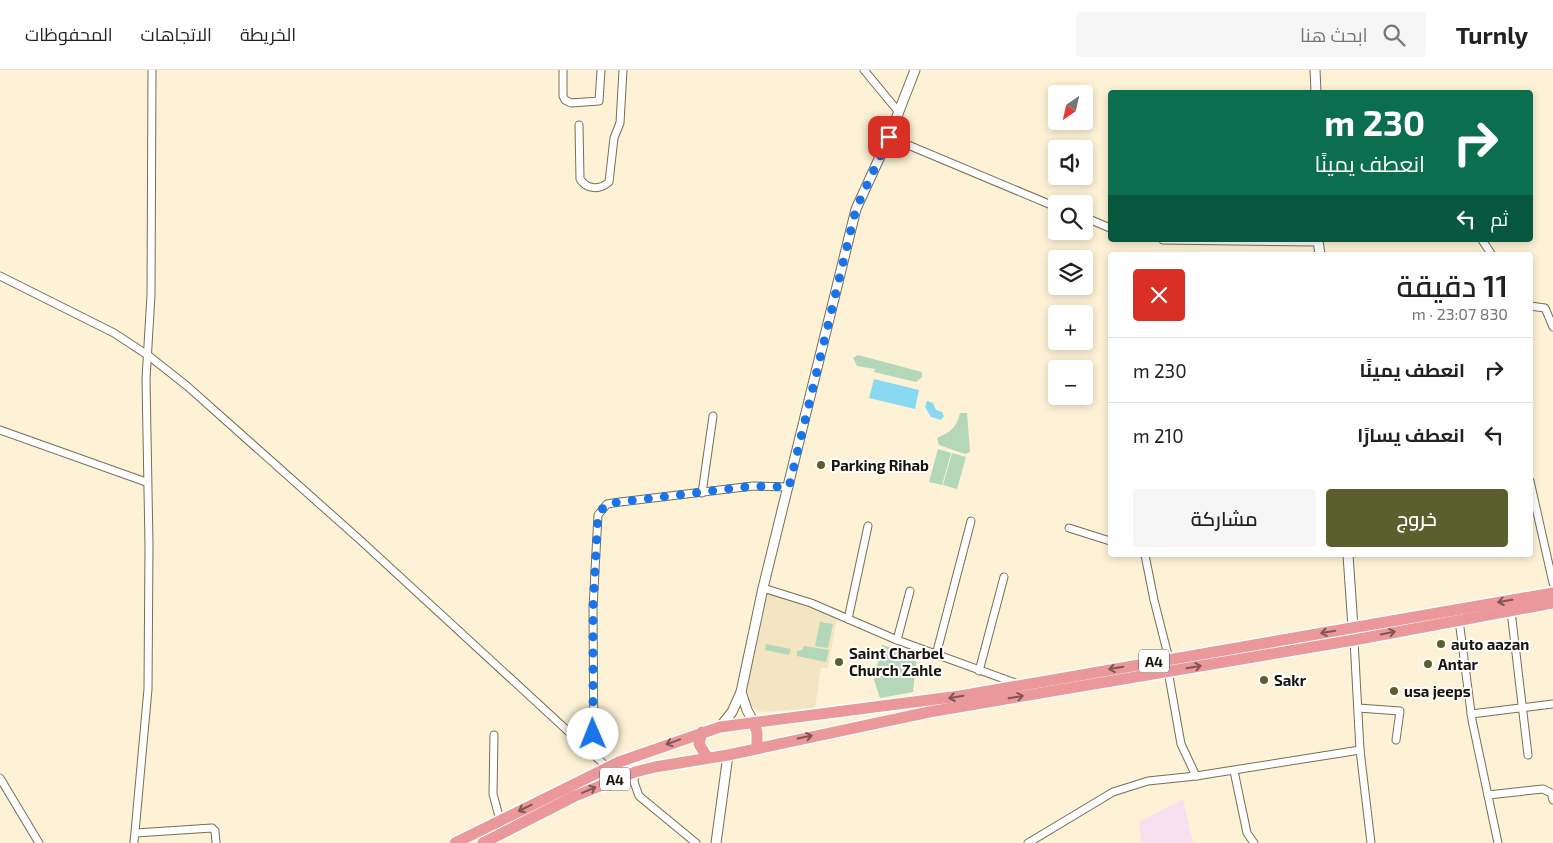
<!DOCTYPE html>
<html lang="ar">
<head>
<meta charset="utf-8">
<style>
  body { margin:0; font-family:"Exo 2",Cairo,sans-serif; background:#f6f6f6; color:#222; direction:rtl; height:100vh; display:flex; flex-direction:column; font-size:19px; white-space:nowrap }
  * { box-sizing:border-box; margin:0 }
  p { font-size:16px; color:#767676 }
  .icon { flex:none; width:28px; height:28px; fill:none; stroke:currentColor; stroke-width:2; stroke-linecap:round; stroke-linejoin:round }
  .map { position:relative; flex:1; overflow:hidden; direction:ltr }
  .panel { position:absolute; left:1108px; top:182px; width:425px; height:305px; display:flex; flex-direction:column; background:#fff; border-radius:5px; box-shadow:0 2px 8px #0003; direction:rtl }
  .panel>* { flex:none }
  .top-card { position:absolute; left:1108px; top:20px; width:425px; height:152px; border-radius:5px; box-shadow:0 2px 8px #0003; direction:rtl; background:#0b6e4f; color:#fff; overflow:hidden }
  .needle { width:32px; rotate:214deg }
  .tools { position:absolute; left:1048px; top:15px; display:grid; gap:10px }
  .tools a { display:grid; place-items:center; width:45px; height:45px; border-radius:5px; background:#fff; box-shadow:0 2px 8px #0003; font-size:25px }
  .pin { position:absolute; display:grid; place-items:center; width:42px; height:42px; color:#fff; margin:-21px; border-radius:10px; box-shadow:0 2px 8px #0006 }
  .me { position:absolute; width:55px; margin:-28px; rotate:359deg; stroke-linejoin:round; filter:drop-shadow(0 0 4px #0008) }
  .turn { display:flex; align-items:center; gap:18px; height:105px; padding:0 25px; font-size:22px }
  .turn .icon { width:65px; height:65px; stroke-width:2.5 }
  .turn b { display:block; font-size:35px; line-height:42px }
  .then { display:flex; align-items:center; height:48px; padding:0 25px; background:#0003; gap:10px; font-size:19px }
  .round { display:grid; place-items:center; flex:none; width:52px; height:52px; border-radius:5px; background:#f6f6f6 }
  .summary { display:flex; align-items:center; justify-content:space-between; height:85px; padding:0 25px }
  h1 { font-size:30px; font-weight:600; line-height:38px }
  .cta { display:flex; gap:10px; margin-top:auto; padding:10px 25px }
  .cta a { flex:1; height:58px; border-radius:5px; background:#5b5f2d; color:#fff; font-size:20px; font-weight:600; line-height:58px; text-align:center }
  .cta a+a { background:#f6f6f6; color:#222 }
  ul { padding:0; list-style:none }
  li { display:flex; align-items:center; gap:15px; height:65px; padding:0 25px; border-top:1px solid #e0e0e0 }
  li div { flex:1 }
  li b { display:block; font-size:19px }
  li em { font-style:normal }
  header { display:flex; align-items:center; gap:30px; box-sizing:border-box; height:70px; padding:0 25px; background:#fff; border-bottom:1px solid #e0e0e0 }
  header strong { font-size:24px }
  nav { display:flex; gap:28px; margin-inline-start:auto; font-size:18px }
  .search { width:350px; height:45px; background:#f6f6f6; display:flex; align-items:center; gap:12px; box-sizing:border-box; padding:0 18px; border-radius:5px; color:#767676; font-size:19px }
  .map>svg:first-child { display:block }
  .industrial { fill:#f8e1ee }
  .built { fill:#f3e5c2 }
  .green { fill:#b3d7b8 }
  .water { fill:#89d9f2 }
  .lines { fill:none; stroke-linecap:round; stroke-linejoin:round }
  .minor-casing { stroke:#776e55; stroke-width:9 }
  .tertiary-casing { stroke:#776e55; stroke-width:11 }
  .trunk-casing { stroke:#fff; stroke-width:14 }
  .minor { stroke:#fff; stroke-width:7 }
  .tertiary { stroke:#fff; stroke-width:9 }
  .trunk { stroke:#ea989a; stroke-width:11 }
  .oneway { stroke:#815652 }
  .route { stroke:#1a73e8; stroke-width:9; stroke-dasharray:0 16.2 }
  .poi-dot { fill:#5b5f2d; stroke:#fff; stroke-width:2 }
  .labels { text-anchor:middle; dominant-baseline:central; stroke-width:4; stroke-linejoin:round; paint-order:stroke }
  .shield { fill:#fff; stroke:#5d5a54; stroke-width:1 }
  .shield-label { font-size:14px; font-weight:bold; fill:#18140b }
  .poi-label { font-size:15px; font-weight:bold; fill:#18140b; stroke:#fff; text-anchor:start }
</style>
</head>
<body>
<header>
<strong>Turnly</strong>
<div class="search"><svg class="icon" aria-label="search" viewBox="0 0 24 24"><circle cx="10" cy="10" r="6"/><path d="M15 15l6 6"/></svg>ابحث هنا</div>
<nav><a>الخريطة</a><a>الاتجاهات</a><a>المحفوظات</a></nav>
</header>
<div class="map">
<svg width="1553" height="773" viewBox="0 0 1553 773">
  <rect width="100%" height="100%" fill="#fdf2d6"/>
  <!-- industrial -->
  <path class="industrial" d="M1183 729 1193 773H1141L1139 752Z"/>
  <!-- built -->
  <path class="built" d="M767 524 807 534 837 547 828 598H821L815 638 763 642 754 639 750 634 746 622Z"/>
  <!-- green -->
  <g class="green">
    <path d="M858 285 922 302V307L916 312 874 302 875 299 857 296 853 288Z"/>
    <path d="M960 343H967L970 382 965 384 939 375 937 368C951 362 956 358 960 343Z"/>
    <path d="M938 379 951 383 942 415 929 412Z"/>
    <path d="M952 383 966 387 957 419 943 415Z"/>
    <path d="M820 552 833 554 828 578 815 576Z"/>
    <path d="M766 574 791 579 789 585 765 580Z"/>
    <path d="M882 575 917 585 913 622 880 628 874 610Z"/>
    <path d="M804 576 829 580 826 592 797 586V581L802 580Z"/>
  </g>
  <!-- water -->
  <g class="water">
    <path d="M874 309 919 320 915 339 869 328Z"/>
    <path d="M927 331 933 333 936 340 942 342 944 346 941 350 931 347 925 337Z"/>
  </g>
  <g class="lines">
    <!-- minor casing -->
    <g class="minor-casing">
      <g id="minor">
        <path d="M563 0V26L565 30 571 33 599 31 601 0"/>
        <path d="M864 0 898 41"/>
        <path d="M579 55 580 109C587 120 600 120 609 112L614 68 620 53 623 0"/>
        <path d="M889 67 1056 137"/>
        <path d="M1084 147 1110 158"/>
        <path d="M1163 170 1318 172"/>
        <path d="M1482 170 1492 185"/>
        <path d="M0 206 114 263 149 286 187 316 359 469 607 697"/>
        <path d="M1530 236 1545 238 1553 257"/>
        <path d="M0 360 146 412"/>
        <path d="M1530 411 1553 513"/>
        <path d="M702 423 713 346"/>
        <path d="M1069 458 1110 471"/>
        <path d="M1145 485 1154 530 1169 589"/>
        <path d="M763 518 811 533 897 570 1018 614"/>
        <path d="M1511 541 1528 685"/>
        <path d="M848 549 868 456"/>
        <path d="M1459 550 1472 650 1498 773"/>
        <path d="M897 570 910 521"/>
        <path d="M1354 570 1360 680 1371 773"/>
        <path d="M936 585 971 451"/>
        <path d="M979 601 1004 507"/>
        <path d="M1168 601 1181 674 1196 706 1360 680"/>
        <path d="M1358 638 1400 641 1396 670"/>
        <path d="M1471 644 1553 634"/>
        <path d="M494 665 493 724 500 750"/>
        <path d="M594 683 593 538 598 445 607 434 620 432 753 416 789 417"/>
        <path d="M1234 701 1247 763 1254 773"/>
        <path d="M635 702 634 712 639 726 696 773"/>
        <path d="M0 708 39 773"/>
        <path d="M1488 725 1543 719 1551 723 1553 730"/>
        <path d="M136 763 212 758 215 761 216 773"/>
        <path d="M134 773 148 619 149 475 146 309 151 225 152 0"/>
        <path d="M1028 773 1113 722 1148 711 1196 706"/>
      </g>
    </g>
    <!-- tertiary casing -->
    <g class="tertiary-casing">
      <g id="tertiary">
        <path d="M1315 0 1316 22"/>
        <path d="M1318 170 1320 185"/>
        <path d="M1348 485 1353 557"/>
        <path d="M741 622 747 640 754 653"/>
        <path d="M720 657 732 642 741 622 763 518 856 139 889 67 915 0"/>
        <path d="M716 773 728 685"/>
      </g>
    </g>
    <!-- trunk casing -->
    <g class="trunk-casing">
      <g id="trunk">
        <path d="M754 653 757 663V678"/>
        <path d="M702 662 699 674 707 687"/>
        <path d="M455 773 619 692 720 657 960 626 1553 523"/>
        <path d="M483 773 575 726 635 702 655 697 728 685 929 642 1354 570 1553 533"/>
      </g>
    </g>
    <!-- minor -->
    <use href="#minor" class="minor"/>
    <!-- tertiary -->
    <use href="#tertiary" class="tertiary"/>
    <!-- trunk -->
    <use href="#trunk" class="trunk"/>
  </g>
  <!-- one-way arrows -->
  <defs><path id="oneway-shaft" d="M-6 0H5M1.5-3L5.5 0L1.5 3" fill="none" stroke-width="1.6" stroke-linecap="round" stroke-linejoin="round" transform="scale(1.25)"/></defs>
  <g class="oneway">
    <use href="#oneway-shaft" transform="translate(1505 531) rotate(171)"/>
    <use href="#oneway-shaft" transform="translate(1328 562) rotate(170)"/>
    <use href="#oneway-shaft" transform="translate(1388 563) rotate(-11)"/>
    <use href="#oneway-shaft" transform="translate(1194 597) rotate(-10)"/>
    <use href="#oneway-shaft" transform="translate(1116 598) rotate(170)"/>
    <use href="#oneway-shaft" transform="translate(956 627) rotate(171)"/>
    <use href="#oneway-shaft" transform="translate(1016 627) rotate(-10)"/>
    <use href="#oneway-shaft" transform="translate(805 667) rotate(-12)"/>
    <use href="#oneway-shaft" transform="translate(673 672) rotate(160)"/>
    <use href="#oneway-shaft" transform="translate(589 720) rotate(-23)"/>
    <use href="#oneway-shaft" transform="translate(525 738) rotate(154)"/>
  </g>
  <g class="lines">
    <!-- route -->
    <path class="route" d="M593 664V538L598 445 606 434 620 432 753 416 789 417 856 139 889 67"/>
  </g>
  <!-- markers -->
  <g class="poi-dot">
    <circle cx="821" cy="395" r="5"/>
    <circle cx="1441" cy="574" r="5"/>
    <circle cx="839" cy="592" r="5"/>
    <circle cx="1428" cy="594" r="5"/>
    <circle cx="1264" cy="610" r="5"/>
    <circle cx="1394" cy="621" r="5"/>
  </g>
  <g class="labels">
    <!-- shield labels -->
    <g class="shield">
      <rect x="1139" y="579.5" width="30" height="23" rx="4"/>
      <rect x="600" y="697.5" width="30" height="23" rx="4"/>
    </g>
    <g class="shield-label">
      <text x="1154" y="591">A4</text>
      <text x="615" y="709">A4</text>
    </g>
    <!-- poi labels -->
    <g class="poi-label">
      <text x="831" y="395">Parking Rihab</text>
      <text x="1451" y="574">auto aazan</text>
      <text x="849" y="583">Saint Charbel<tspan x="849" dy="17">Church Zahle</tspan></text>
      <text x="1438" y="594">Antar</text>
      <text x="1274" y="610">Sakr</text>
      <text x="1404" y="621">usa jeeps</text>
    </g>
  </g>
</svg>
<div class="tools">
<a><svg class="needle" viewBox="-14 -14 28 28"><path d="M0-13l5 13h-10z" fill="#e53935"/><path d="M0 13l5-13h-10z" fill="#767676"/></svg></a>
<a><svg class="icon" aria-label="sound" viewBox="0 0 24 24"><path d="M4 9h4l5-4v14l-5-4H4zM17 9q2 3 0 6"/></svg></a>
<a><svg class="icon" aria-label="search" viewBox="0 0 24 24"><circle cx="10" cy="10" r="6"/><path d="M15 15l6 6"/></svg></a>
<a><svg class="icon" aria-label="layers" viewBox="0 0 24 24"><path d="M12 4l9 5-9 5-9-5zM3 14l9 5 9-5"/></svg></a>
<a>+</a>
<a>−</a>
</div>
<div class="pin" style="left:889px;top:67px;background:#d93025"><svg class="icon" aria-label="arrive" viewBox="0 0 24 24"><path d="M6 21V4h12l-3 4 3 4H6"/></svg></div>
<svg class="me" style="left:593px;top:664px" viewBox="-20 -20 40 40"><circle r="19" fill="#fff"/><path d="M0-13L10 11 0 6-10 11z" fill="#1a73e8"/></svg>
<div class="top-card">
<div class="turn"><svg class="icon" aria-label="right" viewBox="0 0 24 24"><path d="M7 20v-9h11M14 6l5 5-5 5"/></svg><div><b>230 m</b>انعطف يمينًا</div></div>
<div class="then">ثم<svg class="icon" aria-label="left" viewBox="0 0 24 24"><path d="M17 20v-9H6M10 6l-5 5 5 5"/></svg></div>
</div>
<section class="panel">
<div class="summary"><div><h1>11 دقيقة</h1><p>830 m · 23:07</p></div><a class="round" style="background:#d93025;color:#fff"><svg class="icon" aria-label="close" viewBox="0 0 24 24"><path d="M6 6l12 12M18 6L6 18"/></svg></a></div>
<ul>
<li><svg class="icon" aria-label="right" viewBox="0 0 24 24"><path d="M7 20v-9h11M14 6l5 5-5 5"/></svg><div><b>انعطف يمينًا</b></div><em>230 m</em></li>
<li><svg class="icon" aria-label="left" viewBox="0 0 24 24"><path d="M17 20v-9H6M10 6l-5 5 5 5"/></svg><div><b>انعطف يسارًا</b></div><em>210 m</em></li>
</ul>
<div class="cta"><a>خروج</a><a>مشاركة</a></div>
</section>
</div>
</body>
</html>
